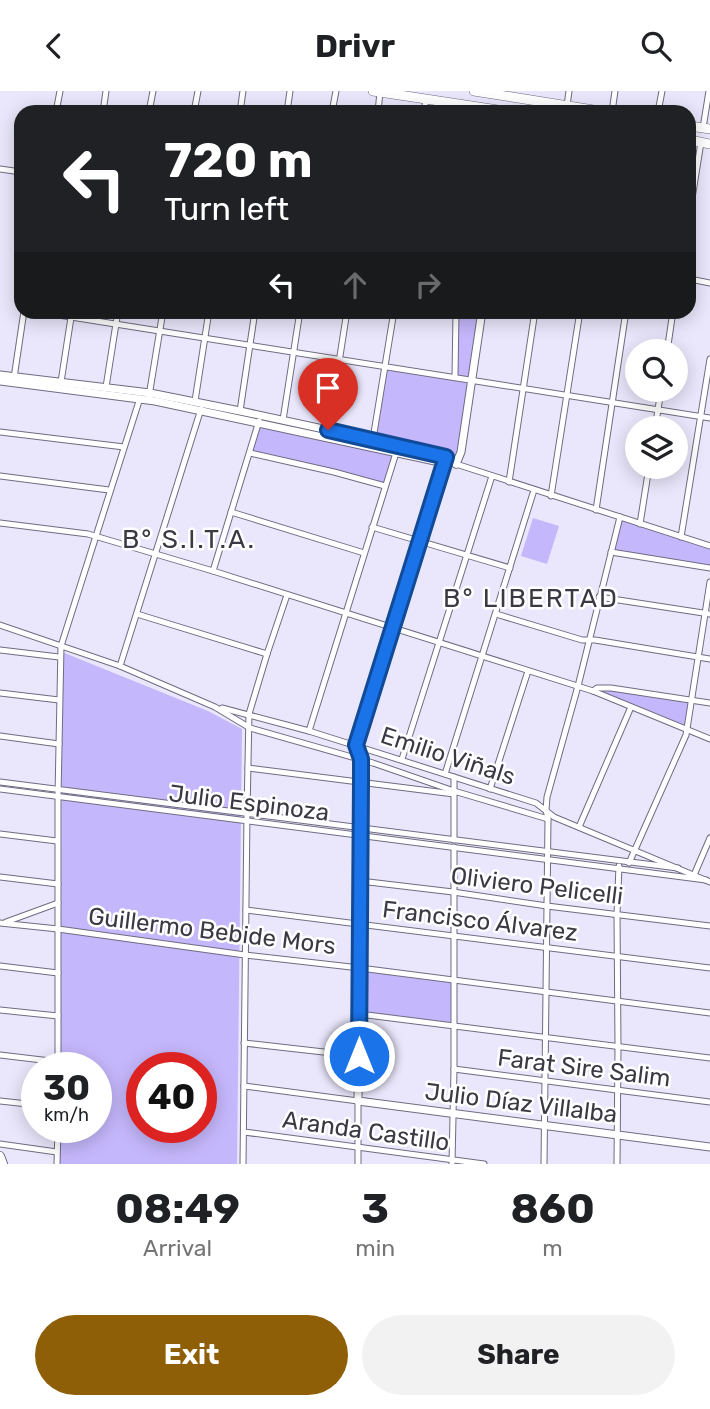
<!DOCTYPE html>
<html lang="en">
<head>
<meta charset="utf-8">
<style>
  body { margin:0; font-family:Rubik,sans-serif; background:#f2f2f2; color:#202124; height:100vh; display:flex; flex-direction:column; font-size:26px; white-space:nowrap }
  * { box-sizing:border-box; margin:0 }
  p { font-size:23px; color:#757577 }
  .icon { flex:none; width:38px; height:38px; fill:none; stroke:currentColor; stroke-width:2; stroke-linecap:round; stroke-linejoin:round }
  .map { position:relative; height:1073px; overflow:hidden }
  .panel { display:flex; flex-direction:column; background:#fff; flex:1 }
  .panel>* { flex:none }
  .hud { position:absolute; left:14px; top:14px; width:682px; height:214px; border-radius:21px; box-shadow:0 4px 18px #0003; background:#202124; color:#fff; overflow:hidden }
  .buttons { position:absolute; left:625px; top:248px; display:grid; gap:14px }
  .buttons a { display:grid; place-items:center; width:63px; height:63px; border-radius:50%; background:#fff; box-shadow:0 4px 18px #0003; font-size:35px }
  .speed { position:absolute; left:21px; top:961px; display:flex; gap:14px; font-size:35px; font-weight:700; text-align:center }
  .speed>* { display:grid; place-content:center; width:91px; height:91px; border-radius:50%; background:#fff; box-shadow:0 4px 18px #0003; line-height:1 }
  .speed small { font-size:18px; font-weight:400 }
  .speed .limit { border:10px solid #d22; background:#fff; color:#111 }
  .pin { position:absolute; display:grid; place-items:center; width:60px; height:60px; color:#fff; margin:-72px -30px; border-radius:50% 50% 50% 0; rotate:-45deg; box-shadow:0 0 7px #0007 }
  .pin .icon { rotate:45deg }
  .me { position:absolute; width:77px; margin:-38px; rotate:0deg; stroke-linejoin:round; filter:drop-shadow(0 0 5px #0008) }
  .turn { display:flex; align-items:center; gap:24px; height:147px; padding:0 35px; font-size:32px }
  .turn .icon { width:91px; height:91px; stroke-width:2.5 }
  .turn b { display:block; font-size:49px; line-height:60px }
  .lanes { display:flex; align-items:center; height:66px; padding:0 35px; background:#0003; justify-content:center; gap:35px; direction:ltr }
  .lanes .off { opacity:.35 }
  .eta { display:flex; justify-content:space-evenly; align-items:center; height:119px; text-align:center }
  .eta b { font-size:42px; font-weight:700; line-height:49px }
  .button { display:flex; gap:14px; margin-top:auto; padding:14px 35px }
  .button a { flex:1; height:80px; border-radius:42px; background:#8e5f07; color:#fff; font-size:28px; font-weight:700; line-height:80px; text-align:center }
  .button a+a { background:#f2f2f2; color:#202124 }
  header { display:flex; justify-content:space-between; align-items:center; height:91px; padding:0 35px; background:#fff; font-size:32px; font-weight:700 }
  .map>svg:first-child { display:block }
  .green { fill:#c5b7fb; fill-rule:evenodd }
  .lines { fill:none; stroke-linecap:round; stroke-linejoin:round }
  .minor-casing { stroke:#6f6b81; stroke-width:7 }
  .tertiary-casing { stroke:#6f6b81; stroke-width:9 }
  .secondary-casing { stroke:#6f6b81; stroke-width:10 }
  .primary-casing { stroke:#6f6b81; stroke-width:10 }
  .minor { stroke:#fff; stroke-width:5 }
  .tertiary { stroke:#fff; stroke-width:7 }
  .secondary { stroke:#fff; stroke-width:8 }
  .primary { stroke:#fff; stroke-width:9 }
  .route-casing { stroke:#114b97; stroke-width:18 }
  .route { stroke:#1a73e8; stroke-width:12 }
  .labels { text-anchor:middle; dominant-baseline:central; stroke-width:5; stroke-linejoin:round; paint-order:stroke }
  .street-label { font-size:24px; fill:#3b3943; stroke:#fff }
  .neighbourhood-label { font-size:26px; letter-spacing:2px; fill:#3b3943; stroke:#fff }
</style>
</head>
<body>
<header><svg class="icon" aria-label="back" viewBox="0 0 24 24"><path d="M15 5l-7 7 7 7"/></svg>Drivr<svg class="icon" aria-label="search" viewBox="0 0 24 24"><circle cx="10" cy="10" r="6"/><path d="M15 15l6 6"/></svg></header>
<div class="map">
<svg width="710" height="1073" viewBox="0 0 710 1073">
  <rect width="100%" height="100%" fill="#eae7fc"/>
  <!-- green -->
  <g class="green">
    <path d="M458 221H480L470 286 456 284Z"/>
    <path d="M384 276 471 289 461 361 455 369 373 348Z"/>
    <path d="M258 332 396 362 385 395 250 362Z"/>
    <path d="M620 426 710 455V477L611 461Z"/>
    <path d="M533 427 559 435 547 473 521 465Z"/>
    <path d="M62 561 208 620 242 638 237 1073H60V1036H96V976H61ZM142 976H201V1036H142Z"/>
    <path d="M602 597 691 609 687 638 593 600Z"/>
    <path d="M362 879 452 892 451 933 361 922Z"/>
  </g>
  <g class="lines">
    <!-- minor casing -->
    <g class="minor-casing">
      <g id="minor">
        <path d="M567 15 569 0"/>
        <path d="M56 21 60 0"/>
        <path d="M103 21 106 0"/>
        <path d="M149 21 153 0"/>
        <path d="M194 21 198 0"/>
        <path d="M240 21 243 0"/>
        <path d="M287 21 290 0"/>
        <path d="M332 21 336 0"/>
        <path d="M378 21 380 1"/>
        <path d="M424 21 426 8"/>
        <path d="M612 21 615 0"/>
        <path d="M658 21 662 0"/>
        <path d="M703 37 709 0"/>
        <path d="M0 78 21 81"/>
        <path d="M690 120 701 51"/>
        <path d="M690 188 710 192"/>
        <path d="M33 220 710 327"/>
        <path d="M667 261 673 220"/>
        <path d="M455 286 456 220"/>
        <path d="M14 287 24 220"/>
        <path d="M61 291 72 220"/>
        <path d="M106 296 118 220"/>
        <path d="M149 305 163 220"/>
        <path d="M195 310 209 220"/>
        <path d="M240 320 255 220"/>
        <path d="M283 329 300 220"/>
        <path d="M655 338 661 299"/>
        <path d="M0 341 124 356"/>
        <path d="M328 342 347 220"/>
        <path d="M373 348 394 220"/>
        <path d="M250 362 334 381 385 395"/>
        <path d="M456 373 710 455"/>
        <path d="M0 385 109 399"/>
        <path d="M509 391 535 220"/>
        <path d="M551 405 580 220"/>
        <path d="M596 419 626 220"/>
        <path d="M231 421 364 462"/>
        <path d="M0 432 88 443 213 480 593 600 710 648"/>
        <path d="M640 433 649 376"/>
        <path d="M372 436 510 477"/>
        <path d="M681 446 710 268"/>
        <path d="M611 461 710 477"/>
        <path d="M213 480 259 330"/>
        <path d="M599 506 710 523"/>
        <path d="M137 523 267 563"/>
        <path d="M496 523 582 549H595L710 568"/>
        <path d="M0 534 120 575 215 616 250 637 373 672 454 700 548 728"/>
        <path d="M0 559 59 566"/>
        <path d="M120 575 201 318"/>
        <path d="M593 600 597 597H611L710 612"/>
        <path d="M0 602 59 609"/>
        <path d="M222 617 309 640 536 712 554 726 710 791"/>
        <path d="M309 640 396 362"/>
        <path d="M0 645 59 653"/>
        <path d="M402 668 492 385"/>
        <path d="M248 677 454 703"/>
        <path d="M445 683 534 399"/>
        <path d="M0 691 678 777"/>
        <path d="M0 698 706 789"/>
        <path d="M490 698 528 580"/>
        <path d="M579 736 631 616"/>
        <path d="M0 743 57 750"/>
        <path d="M454 749V686"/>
        <path d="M629 772 686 644 710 491"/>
        <path d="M694 784 710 747"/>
        <path d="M0 786 58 793"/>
        <path d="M360 790 453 801 547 815 710 835"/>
        <path d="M246 819 710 877"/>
        <path d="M6 831 58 812"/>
        <path d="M0 832 58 838 245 864 360 877 710 922"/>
        <path d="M0 875 58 882"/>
        <path d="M0 919 58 925"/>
        <path d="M359 923 710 967"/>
        <path d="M244 952 359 965"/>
        <path d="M0 964 59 971"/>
        <path d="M58 976V705L61 555 140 307"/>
        <path d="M454 978 710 1011"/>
        <path d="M244 995 358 1010V1073"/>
        <path d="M0 1010 37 1014"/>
        <path d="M244 1041 484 1073"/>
        <path d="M0 1053 57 1061"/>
        <path d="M57 1073 58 1036"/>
        <path d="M243 1073 247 722 249 623 267 563 287 504"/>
        <path d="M452 1073 454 978V756"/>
        <path d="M544 1073 548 728 546 719 547 706 578 595 620 426"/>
        <path d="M617 1073 618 956 617 823 619 775"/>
      </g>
    </g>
    <!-- tertiary casing -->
    <g class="tertiary-casing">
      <g id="tertiary">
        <path d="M0 284 150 302 240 320 439 363 447 366 456 373"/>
        <path d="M0 290 155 310 449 373"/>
        <path d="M447 366 356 655 361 668V691L358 1010 710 1056"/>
        <path d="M456 373 461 361 482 220"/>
      </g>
    </g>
    <!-- secondary casing -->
    <g class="secondary-casing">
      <path id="secondary" d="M0 1065 3 1073"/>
    </g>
    <!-- primary casing -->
    <g class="primary-casing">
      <g id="primary">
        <path d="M373 0 512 21"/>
        <path d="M474 0 606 21"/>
        <path d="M690 35 710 38"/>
        <path d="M690 49 710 53"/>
      </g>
    </g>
    <!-- minor -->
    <use href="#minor" class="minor"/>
    <!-- tertiary -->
    <use href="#tertiary" class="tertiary"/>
    <!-- secondary -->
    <use href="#secondary" class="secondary"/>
    <!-- primary -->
    <use href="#primary" class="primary"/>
  </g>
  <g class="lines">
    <!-- route casing -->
    <g class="route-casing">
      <path id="route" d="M328 339 446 366 356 654 361 668V691L359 965"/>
    </g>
    <!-- route -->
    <use href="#route" class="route"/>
  </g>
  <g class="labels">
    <!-- street labels -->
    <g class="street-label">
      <text transform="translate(448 665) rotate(18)">Emilio Viñals</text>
      <text transform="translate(249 712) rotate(7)">Julio Espinoza</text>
      <text transform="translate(537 795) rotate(7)">Oliviero Pelicelli</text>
      <text transform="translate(480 830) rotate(7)">Francisco Álvarez</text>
      <text transform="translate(212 840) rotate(7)">Guillermo Bebide Mors</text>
      <text transform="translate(584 977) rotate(7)">Farat Sire Salim</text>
      <text transform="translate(521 1012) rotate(7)">Julio Díaz Villalba</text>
      <text transform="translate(366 1040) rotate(8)">Aranda Castillo</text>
    </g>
    <!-- neighbourhood labels -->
    <g class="neighbourhood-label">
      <text x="189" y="448">B° S.I.T.A.</text>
      <text x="531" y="507">B° LIBERTAD</text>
    </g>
  </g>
</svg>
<div class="buttons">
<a><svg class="icon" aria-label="search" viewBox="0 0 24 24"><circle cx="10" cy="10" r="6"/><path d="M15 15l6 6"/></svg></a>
<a><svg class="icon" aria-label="layers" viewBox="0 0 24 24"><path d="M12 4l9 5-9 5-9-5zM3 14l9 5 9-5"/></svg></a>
</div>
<div class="speed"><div>30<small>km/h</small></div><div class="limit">40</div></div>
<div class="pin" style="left:328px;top:339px;background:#d93025"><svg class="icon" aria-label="arrive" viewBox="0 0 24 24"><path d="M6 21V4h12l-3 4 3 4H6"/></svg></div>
<svg class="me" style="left:359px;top:965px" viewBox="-20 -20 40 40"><circle r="17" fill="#1a73e8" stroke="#fff" stroke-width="3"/><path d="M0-11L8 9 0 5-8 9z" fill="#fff"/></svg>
<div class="hud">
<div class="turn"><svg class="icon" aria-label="left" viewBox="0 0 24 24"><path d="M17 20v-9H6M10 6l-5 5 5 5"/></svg><div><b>720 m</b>Turn left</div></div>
<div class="lanes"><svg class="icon" aria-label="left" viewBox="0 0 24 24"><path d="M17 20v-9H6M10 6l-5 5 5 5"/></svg><svg class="icon off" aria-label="ahead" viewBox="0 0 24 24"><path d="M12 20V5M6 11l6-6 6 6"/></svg><svg class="icon off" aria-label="right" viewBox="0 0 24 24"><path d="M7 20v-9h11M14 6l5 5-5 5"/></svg></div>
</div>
</div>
<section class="panel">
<div class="eta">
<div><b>08:49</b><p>Arrival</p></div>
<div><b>3</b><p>min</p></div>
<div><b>860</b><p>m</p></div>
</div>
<div class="button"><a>Exit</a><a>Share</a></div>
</section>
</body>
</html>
